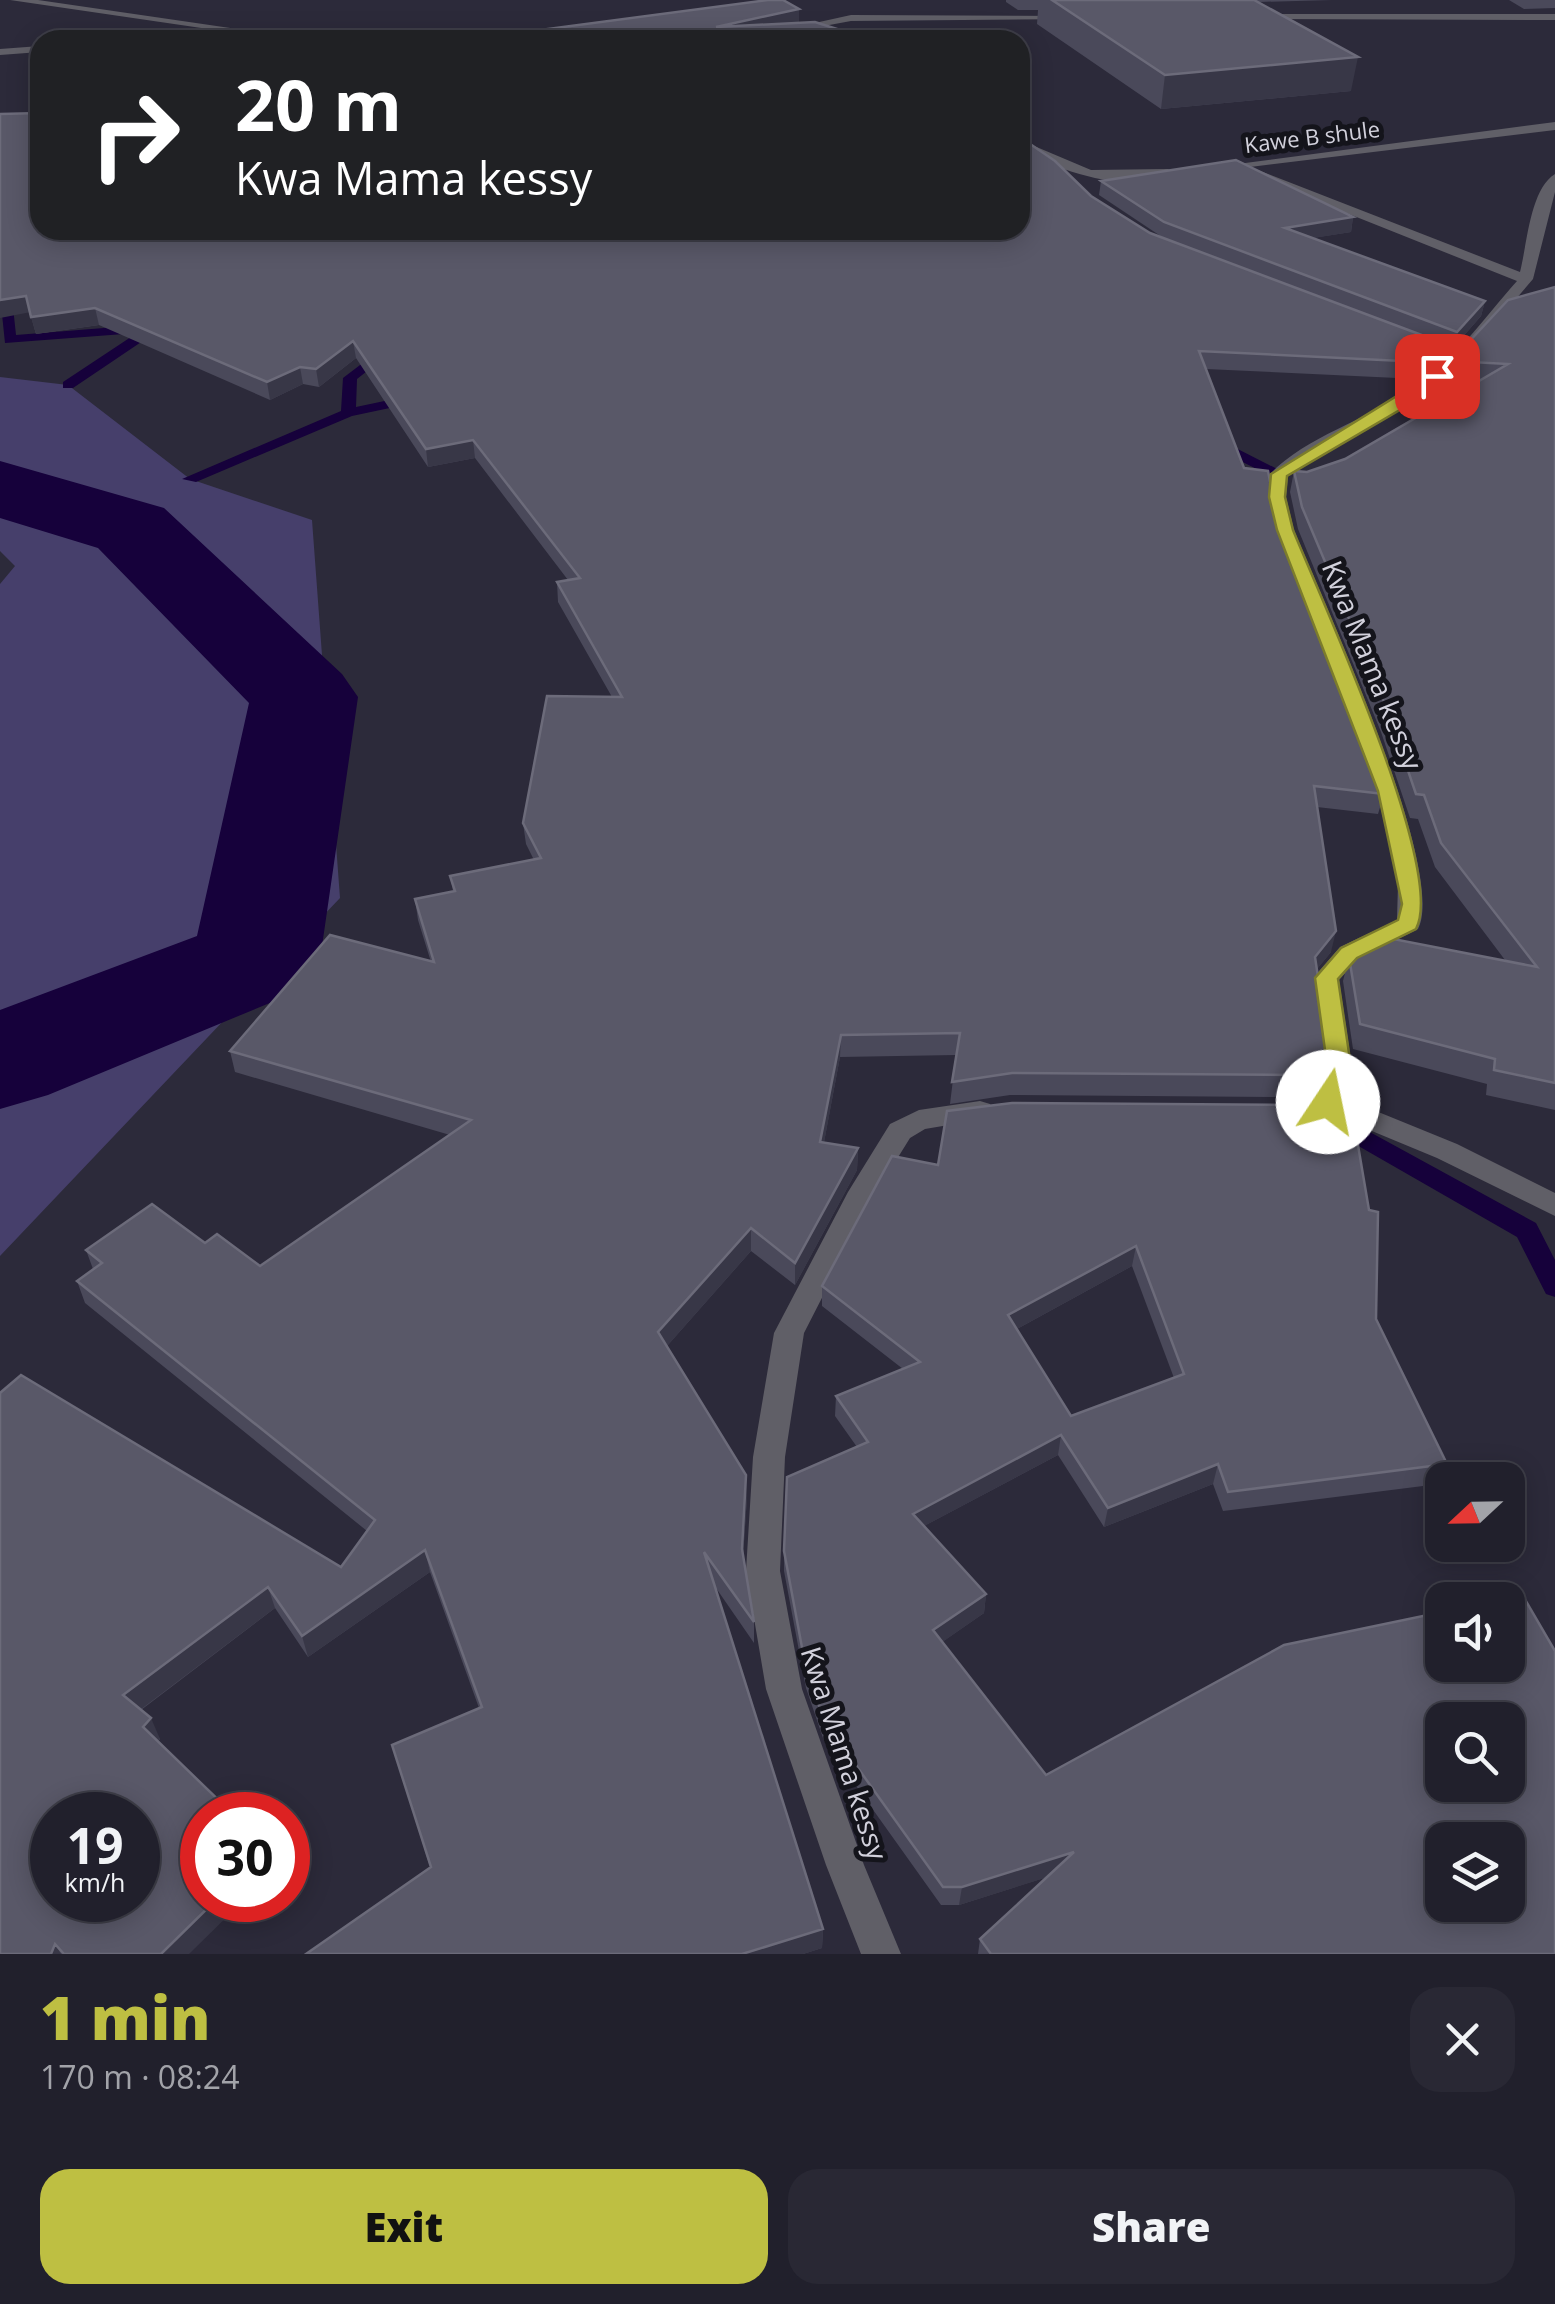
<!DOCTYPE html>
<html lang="en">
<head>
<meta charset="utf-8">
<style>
  body { margin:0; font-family:"Open Sans",sans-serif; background:#292834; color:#f1f3f6; height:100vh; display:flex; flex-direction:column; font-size:38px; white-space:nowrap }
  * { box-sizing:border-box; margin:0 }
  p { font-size:32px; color:#a2a3a9 }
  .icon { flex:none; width:55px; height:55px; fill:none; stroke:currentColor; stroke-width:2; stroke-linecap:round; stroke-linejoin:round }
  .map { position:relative; height:1954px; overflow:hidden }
  .side { display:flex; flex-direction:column; background:#21202c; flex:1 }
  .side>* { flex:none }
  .hud { position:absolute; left:30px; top:30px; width:1000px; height:210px; border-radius:30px; box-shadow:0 5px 25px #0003,0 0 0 2px #3e3e48; background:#202124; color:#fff; overflow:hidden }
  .needle { width:65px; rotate:248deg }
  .controls { position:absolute; left:1425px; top:1462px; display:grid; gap:20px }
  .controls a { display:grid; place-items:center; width:100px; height:100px; border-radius:20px; background:#21202c; box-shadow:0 5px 25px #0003,0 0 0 2px #3e3e48; font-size:50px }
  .speed { position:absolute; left:30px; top:1792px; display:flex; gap:20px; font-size:50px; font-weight:700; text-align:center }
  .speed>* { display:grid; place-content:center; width:130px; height:130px; border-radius:50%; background:#21202c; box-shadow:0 5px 25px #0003,0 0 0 2px #3e3e48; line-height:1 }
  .speed small { font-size:25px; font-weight:400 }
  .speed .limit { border:15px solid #d22; background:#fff; color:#111 }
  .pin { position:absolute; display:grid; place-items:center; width:85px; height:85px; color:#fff; margin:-42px; border-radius:20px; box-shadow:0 5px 15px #0006 }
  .me { position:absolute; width:110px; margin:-55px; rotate:11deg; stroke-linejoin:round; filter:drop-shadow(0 0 8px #0008) }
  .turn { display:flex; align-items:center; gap:35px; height:210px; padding:0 40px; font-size:45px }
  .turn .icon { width:130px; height:130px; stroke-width:2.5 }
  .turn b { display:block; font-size:70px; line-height:85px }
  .round { display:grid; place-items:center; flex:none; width:105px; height:105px; border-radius:30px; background:#292834 }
  .headline { display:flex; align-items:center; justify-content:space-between; height:170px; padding:0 40px }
  h1 { font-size:60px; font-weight:800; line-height:75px; color:#bebf42 }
  .primary-button { display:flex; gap:20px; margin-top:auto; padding:20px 40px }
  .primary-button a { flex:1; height:115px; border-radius:30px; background:#bebf42; color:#111; font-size:40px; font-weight:800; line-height:115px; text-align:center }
  .primary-button a+a { background:#292834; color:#f1f3f6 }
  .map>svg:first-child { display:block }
  .green { fill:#463f6b }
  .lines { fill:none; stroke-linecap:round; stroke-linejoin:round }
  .stream { fill:#16013b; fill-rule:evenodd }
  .river { fill:#16013b; fill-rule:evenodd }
  .minor { fill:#605f67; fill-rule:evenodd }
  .wall { fill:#4a495a; fill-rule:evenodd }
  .shaded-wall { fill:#383747 }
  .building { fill:#595868; stroke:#6c6b7a; stroke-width:2.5; fill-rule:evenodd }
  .route { fill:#bebf42; stroke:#7c7c2b; stroke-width:2.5 }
  .labels { text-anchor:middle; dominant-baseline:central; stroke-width:10; stroke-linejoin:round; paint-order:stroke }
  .far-street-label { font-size:22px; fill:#d2d1dc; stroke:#14141b }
  .street-label { font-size:28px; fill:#d2d1dc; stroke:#14141b }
</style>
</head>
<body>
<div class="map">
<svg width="1555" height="1954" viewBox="0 0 1555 1954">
  <rect width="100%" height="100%" fill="#2c2a3a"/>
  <!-- green -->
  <path class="green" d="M0 377 68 385 190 479 312 520 340 898 0 1256V584L15 566 0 551Z"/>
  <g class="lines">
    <!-- stream -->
    <g class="stream">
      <path d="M9 286 16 290 12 298 16 335 142 325 159 330 73 388H63V382L137 333 5 343 0 295Z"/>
      <path d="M385 346 390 347V353L357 379 356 407 413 395 420 399 418 402 352 416 196 482 182 479 341 411 343 378Z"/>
      <path d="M1210 440H1220L1287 474 1273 477 1210 446Z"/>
      <path d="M1357 1125 1536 1223 1555 1260V1297L1546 1294 1517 1237 1348 1140 1345 1134 1348 1128Z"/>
    </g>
    <!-- river -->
    <path class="river" d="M0 461 164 508 342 674 358 697 320 960 301 990 48 1095 0 1109V1010L197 936 249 703 98 548 0 518Z"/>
    <!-- minor -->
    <g class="minor">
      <path d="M10 0H38L313 40H284Z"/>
      <path d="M1251 14H1555V20L1247 19Z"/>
      <path d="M851 15 1071 16 1076 19 851 21 797 31 792 28Z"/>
      <path d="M40 46V52L0 55V49Z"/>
      <path d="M1555 122V130L1250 167 1520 272C1527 245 1530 189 1555 174V192L1533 279 1463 361 1423 397 1344 440 1288 476 1286 497 1294 530C1322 598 1448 872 1418 929L1358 959 1339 980 1354 1080 1344 1098 1457 1144 1555 1193V1216L1437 1158 1326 1112 1305 1117 1295 1114 1292 1107 1295 1100 1319 1094 1328 1080 1313 978 1340 947 1397 920 1398 884 1377 791 1276 530 1268 497 1270 474C1307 436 1366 420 1410 391 1452 364 1484 318 1517 281L1236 169 1213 172 1207 168Z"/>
      <path d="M1020 140 1091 170 1168 169 1174 173C1135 197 1057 171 1020 149Z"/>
      <path d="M980 1101 990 1104 994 1111 990 1118 925 1129 910 1138 874 1196 804 1333 785 1457 780 1571 802 1689 864 1865 901 1954H861L826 1865 766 1689 746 1571 753 1457 774 1333 848 1192 890 1124 919 1110Z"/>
    </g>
  </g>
  <!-- wall -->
  <g class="wall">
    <path d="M1006 0H1332L1258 2 1351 91 1161 109 1037 24 1038 10H1018L1006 2Z"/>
    <path d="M1509 0H1555V8L1524 9Z"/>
    <path d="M0 114 1091 196 1150 233 1310 293 1162 237 1099 195 1101 181 1353 217 1351 232 1312 238 1485 301 1481 316 1453 348 1443 344 1439 360 1418 379 1206 369 1244 468 1276 512 1384 794 1378 814 1317 807 1331 952 1316 970 1324 1079 1317 1091 1286 1097 1010 1095 950 1104 956 1055 840 1057 824 1142 858 1148 857 1170 795 1285 751 1251 667 1346 747 1497 743 1557 754 1622V1643L716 1588 823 1929 822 1948 803 1954H306L430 1867 392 1745 479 1708 430 1572 308 1657 275 1608 141 1710 160 1739 158 1742 189 1954H0V1393L341 1567 367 1531 85 1303 77 1281 93 1269 86 1250 205 1243 260 1266 450 1135 235 1072 230 1051 431 962 418 920 415 899 453 891 450 876 534 860 526 844 523 823 612 697 558 602 557 582 568 580 475 458 428 467 356 358 319 387 303 384 270 400 99 325 36 334 30 313Z"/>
    <path d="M1555 287V1110L1486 1095 1487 1084 1353 1049 1343 981 1349 957 1505 960 1435 867 1418 819 1410 818 1381 732 1298 529 1290 492 1294 471 1307 472 1345 459 1476 382 1447 381 1451 361Z"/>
    <path d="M892 1156 1376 1319 1447 1464 1439 1484 1223 1511 1213 1484 1104 1527 1058 1455 924 1526 986 1594 984 1613 942 1642 1046 1775 1555 1954H978L980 1939 1047 1877 959 1905H941L824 1741 806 1688 784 1571V1551L857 1447 835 1416 836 1396 903 1369 822 1306V1286ZM1132 1266 1174 1378 1071 1416 1017 1329Z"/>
  </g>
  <!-- shaded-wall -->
  <g class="shaded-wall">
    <path d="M799 9V22L716 40V27Z"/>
    <path d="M1358 57 1351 91 1161 109 1165 75Z"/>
    <path d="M1353 217 1351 232 1283 243 1285 228Z"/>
    <path d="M26 296 31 312 0 318V300Z"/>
    <path d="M1485 301 1481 316 1453 348 1457 332Z"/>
    <path d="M95 308 99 325 36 334 31 317Z"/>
    <path d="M353 341 356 358 319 387 316 369Z"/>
    <path d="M1443 343 1439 360 1418 379 1422 362Z"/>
    <path d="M300 367 303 384 270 400 267 382Z"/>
    <path d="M473 440 475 458 428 467 426 449Z"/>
    <path d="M1336 931 1331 952 1309 979 1315 957Z"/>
    <path d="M841 1035 840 1057 820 1164V1142Z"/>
    <path d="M1330 1057 1324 1079 1317 1091 1286 1097 1291 1075Z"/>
    <path d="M858 1148 857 1170 795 1285V1263Z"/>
    <path d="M751 1228V1251L660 1354 658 1332Z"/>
    <path d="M1136 1246 1132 1266 1006 1335 1008 1315Z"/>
    <path d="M1061 1435 1058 1455 911 1533 913 1514Z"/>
    <path d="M1218 1464 1213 1484 1104 1527 1108 1508Z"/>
    <path d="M746 1475 747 1497 742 1571V1549Z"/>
    <path d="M425 1550 430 1572 308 1657 302 1636Z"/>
    <path d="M268 1587 275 1608 132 1716 123 1695Z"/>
    <path d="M986 1594 984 1613 931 1650 933 1630Z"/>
    <path d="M151 1718 160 1739 152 1748 143 1727Z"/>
    <path d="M1074 1852 1070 1870 959 1905 962 1887Z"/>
    <path d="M216 1900H244L189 1954H161Z"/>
    <path d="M823 1929 822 1948 803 1954H742Z"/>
    <path d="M55 1944 61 1954H51Z"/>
  </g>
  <!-- building -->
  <g class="building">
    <path d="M768 0H783L799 9 716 27 815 22 840 30 858 40H465Z"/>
    <path d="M1052 0H1254L1358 57 1165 75Z"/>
    <path d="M40 113V230H1020V137L1055 161 1091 196 1150 233 1443 343 1422 362 1199 351 1244 468 1268 471 1276 512 1384 794 1314 786 1336 931 1315 957 1330 1057 1322 1069 1291 1075 1012 1073 952 1082 960 1033 841 1035 820 1142 858 1148 795 1263 751 1228 658 1332 746 1475 742 1549 754 1622 704 1552 823 1929 742 1954H306L431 1867 392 1745 482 1707 425 1550 302 1636 268 1587 123 1695 151 1718 143 1727 234 1815H202V1900H216L161 1954H64L55 1944 51 1954H0V1393L21 1375 341 1567 375 1520 77 1281 102 1263 86 1250 152 1204 205 1243 217 1234 260 1266 471 1120 230 1051 330 935 434 962 415 899 455 891 450 876 541 858 523 823 547 696 622 697 557 582 580 578 473 440 426 449 353 341 316 369 300 367 267 382 95 308 31 317 26 296 0 300V114ZM52 1815H138V1900H52Z"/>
    <path d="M1236 160 1353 217 1285 228 1485 301 1457 332 1164 222 1101 181Z"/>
    <path d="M1555 287V1083L1494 1070 1495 1059 1360 1024 1349 957 1373 935 1537 967 1441 843 1424 795 1416 794 1387 709 1302 507 1294 471 1307 472 1345 459 1508 364 1451 361 1508 300Z"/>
    <path d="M1331 1096 1351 1104 1369 1210 1378 1212 1376 1319 1447 1464 1228 1492 1218 1464 1108 1508 1061 1435 913 1514 986 1594 933 1630 1046 1775 1284 1645 1442 1612V1665H1508V1600H1503L1523 1596 1555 1651V1954H991L980 1939 1074 1852 962 1887H943L825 1722 806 1669 784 1551 787 1477 868 1442 836 1396 920 1362 822 1286 892 1156 938 1165 947 1111 1012 1103 1291 1105ZM1136 1246 1184 1374 1071 1416 1008 1315ZM1442 1720H1508V1785H1442ZM1442 1840H1508V1905H1442Z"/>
  </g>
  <!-- route -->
  <path class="route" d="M1437 371 1444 376 1422 397 1287 476 1285 497 1293 530C1321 599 1447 871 1416 929L1357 958 1338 979 1353 1080 1336 1108 1328 1111 1316 1102 1329 1079 1315 978 1341 948 1398 920 1402 904 1378 791 1277 530 1269 497 1271 474Z"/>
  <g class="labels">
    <!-- far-street labels -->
    <g class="far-street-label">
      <text transform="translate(1312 136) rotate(-7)">Kawe B shule</text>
    </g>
    <!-- street labels -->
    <g class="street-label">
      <text transform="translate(1373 665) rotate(68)">Kwa Mama kessy</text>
      <text transform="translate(845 1753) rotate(72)">Kwa Mama kessy</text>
    </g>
  </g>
</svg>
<div class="controls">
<a><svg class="needle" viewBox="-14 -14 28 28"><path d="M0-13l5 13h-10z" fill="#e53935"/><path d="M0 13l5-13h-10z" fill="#a2a3a9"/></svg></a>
<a><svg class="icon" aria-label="sound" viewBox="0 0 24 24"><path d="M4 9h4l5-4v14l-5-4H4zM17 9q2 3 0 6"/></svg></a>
<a><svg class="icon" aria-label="search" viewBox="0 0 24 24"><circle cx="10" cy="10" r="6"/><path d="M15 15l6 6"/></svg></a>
<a><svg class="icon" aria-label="layers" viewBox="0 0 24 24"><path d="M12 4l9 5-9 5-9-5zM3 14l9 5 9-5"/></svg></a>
</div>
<div class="speed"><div>19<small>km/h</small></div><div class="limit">30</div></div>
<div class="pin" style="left:1437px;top:376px;background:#d93025"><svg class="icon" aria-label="arrive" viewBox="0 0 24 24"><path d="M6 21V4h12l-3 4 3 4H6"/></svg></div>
<svg class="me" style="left:1328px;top:1102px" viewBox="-20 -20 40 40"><circle r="19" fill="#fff"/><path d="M0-13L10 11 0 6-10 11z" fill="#bebf42"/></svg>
<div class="hud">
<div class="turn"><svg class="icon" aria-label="right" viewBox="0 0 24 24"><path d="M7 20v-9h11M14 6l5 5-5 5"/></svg><div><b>20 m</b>Kwa Mama kessy</div></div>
</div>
</div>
<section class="side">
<div class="headline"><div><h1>1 min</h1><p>170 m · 08:24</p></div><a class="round"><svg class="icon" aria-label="close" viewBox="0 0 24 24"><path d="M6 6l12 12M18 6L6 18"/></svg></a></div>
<div class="primary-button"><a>Exit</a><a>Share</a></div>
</section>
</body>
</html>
